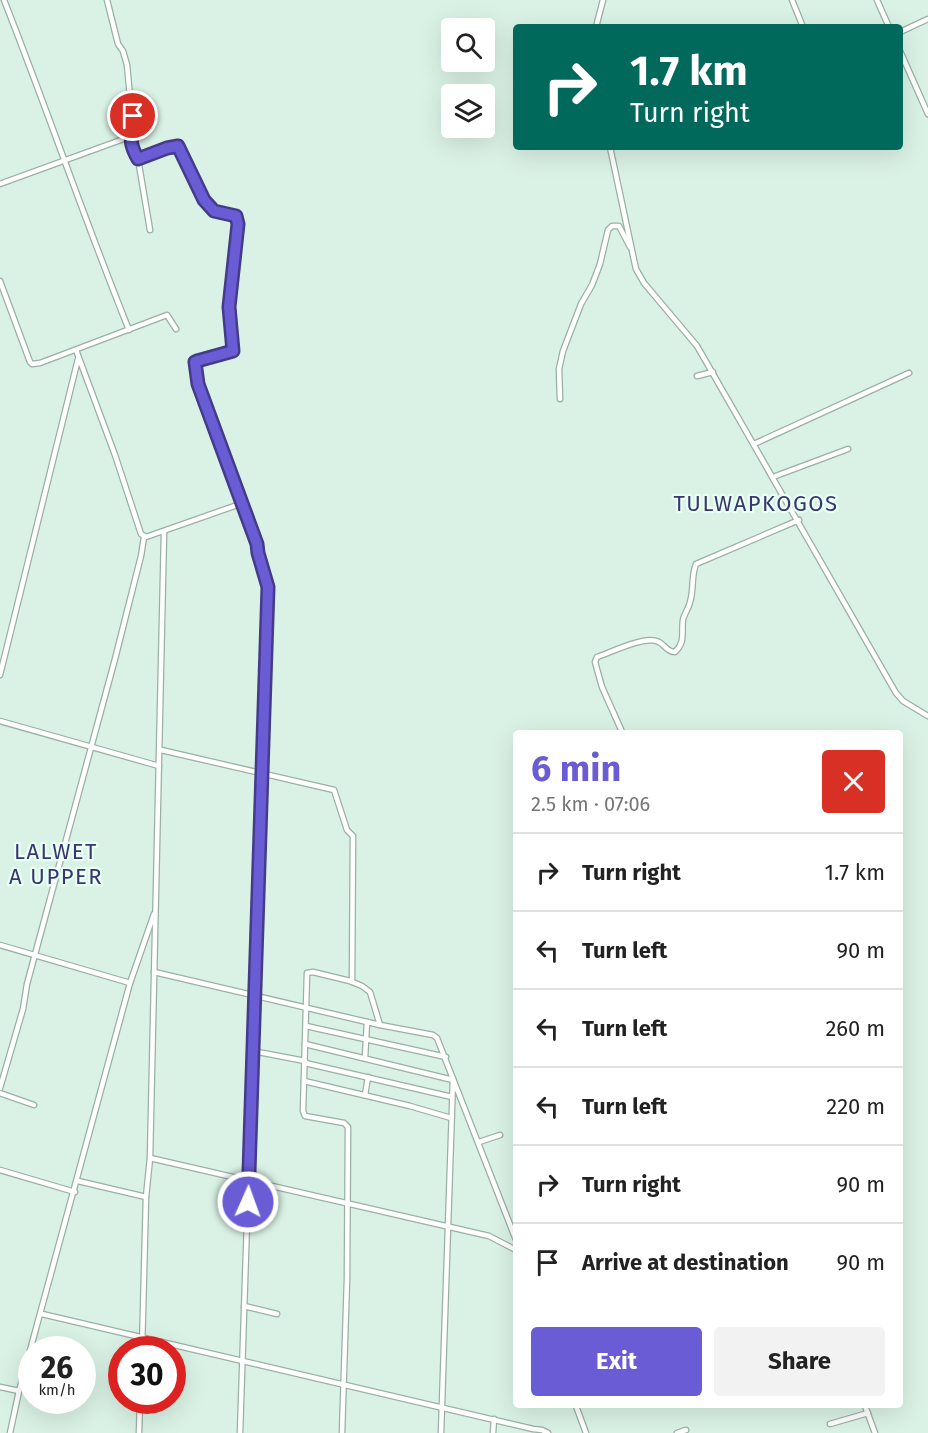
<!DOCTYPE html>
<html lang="en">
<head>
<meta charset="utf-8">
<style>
  body { margin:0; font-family:"Fira Sans",sans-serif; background:#f2f2f2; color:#222; height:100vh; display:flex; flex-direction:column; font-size:22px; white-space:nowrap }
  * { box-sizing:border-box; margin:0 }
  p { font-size:20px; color:#767676 }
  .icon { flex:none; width:33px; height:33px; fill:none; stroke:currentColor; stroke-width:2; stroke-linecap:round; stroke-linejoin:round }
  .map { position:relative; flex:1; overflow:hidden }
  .panel { position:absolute; left:513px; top:730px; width:390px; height:678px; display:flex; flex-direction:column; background:#fff; border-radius:6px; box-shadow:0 6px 24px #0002 }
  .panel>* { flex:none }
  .hud { position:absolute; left:513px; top:24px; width:390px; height:126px; border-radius:6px; box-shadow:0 6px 24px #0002; background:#00695c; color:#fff; overflow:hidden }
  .buttons { position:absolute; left:441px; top:18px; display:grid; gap:12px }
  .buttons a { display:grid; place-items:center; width:54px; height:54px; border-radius:6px; background:#fff; box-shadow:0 6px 24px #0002; font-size:30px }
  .speed { position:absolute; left:18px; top:1336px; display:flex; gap:12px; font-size:30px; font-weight:700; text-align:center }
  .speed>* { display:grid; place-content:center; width:78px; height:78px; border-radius:50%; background:#fff; box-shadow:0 6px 24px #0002; line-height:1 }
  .speed small { font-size:15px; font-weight:400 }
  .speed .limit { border:9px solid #d22; background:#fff; color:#111 }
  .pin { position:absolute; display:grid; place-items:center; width:51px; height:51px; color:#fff; margin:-26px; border:3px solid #fff; border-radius:50%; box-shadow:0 2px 6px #0007 }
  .me { position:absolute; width:66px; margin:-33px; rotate:2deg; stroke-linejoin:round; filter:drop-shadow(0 0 4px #0008) }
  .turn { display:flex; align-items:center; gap:21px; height:126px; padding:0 18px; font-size:27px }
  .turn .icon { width:78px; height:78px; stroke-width:2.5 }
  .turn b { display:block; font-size:42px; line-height:51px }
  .round { display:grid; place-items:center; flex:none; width:63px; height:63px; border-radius:6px; background:#f2f2f2 }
  .overview { display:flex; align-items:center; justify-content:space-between; height:102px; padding:0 18px }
  h1 { font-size:36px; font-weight:700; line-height:45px; color:#695cd5 }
  .cta { display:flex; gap:12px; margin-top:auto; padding:12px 18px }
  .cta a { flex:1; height:69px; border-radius:6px; background:#695cd5; color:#fff; font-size:24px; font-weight:700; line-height:69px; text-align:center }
  .cta a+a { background:#f2f2f2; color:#222 }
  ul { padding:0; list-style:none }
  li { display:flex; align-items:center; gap:18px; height:78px; padding:0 18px; border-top:2px solid #e0e0e0 }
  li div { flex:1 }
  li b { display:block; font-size:22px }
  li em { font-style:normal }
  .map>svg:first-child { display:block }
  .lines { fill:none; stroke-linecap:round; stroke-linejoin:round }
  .minor-casing { stroke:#9ab0a4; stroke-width:7 }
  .minor { stroke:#fff; stroke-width:4.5 }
  .route-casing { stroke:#443c8a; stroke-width:15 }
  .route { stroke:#695cd5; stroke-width:10 }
  .labels { text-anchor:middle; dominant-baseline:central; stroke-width:4.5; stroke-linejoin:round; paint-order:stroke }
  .quarter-label { font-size:22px; letter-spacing:1.5px; fill:#3a3672; stroke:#e8fff3 }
</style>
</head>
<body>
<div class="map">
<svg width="928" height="1433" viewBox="0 0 928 1433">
  <rect width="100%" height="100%" fill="#daf2e5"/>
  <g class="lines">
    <!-- minor casing -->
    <g class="minor-casing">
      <g id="minor">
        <path d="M4 0C47 109 85 221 129 330"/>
        <path d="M107 0 118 44 123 51 127 65 133 128C128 139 132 149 138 159"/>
        <path d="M792 0 803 27"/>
        <path d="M877 0 889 27"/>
        <path d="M596 27 603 0"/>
        <path d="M900 32 928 19"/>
        <path d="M900 51 928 114"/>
        <path d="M610 147 634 260 636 269 644 283 697 346 896 693 903 701 928 716"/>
        <path d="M0 184 129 137 130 135"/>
        <path d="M150 230 138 159 167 148 178 146C190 165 194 191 210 206 222 220 238 203 239 231L229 302 233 351 197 361 194 362 198 384 257 544 258 553 268 587 240 1433"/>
        <path d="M0 281 30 362 32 364 40 363 167 315 176 329"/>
        <path d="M76 350 115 455 141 534 146 537 243 503"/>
        <path d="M697 376 713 372"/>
        <path d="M560 399 559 369 563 351 581 304 592 285 600 264 608 230 612 226H619L630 247"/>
        <path d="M754 444 909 373"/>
        <path d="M773 477 848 449"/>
        <path d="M0 675 78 359"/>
        <path d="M0 721 159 766"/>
        <path d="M623 734 602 687 595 662 597 657C612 652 645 635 659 642 666 646 667 652 675 652 686 641 681 633 683 620 684 614 689 608 690 602 694 590 691 576 696 564L799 520"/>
        <path d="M161 750 334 790 347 830 353 836 352 982"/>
        <path d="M0 945 130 983"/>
        <path d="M154 972 380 1025 433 1035 437 1038 516 1240"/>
        <path d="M306 1026 446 1057"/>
        <path d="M305 1044 453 1080"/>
        <path d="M253 1051 305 1061"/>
        <path d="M365 1058 367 1022"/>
        <path d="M305 1063 452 1097"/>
        <path d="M304 1081 410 1106 451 1118"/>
        <path d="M0 1088 23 1009 27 984 115 659 141 556 144 537"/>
        <path d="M0 1093 34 1105"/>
        <path d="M365 1095 368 1077"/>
        <path d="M479 1142 500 1135"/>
        <path d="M150 1158 489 1236 516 1250"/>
        <path d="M0 1170 75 1192"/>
        <path d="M78 1181 146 1197"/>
        <path d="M244 1306 277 1314"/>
        <path d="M42 1314 533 1429 542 1430 548 1433"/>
        <path d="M142 1350 146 1197 150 1158 164 532"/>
        <path d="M0 1387 19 1391"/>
        <path d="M576 1406 586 1433"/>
        <path d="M865 1406 875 1433"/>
        <path d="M830 1424 868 1413"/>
        <path d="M10 1433 19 1391 130 983 154 914"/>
        <path d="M139 1433 140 1401"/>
        <path d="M342 1433 347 1279 348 1127 344 1123 305 1116 303 1111 307 973 313 972 350 981 362 986 370 992 380 1025"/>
        <path d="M441 1433 453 1079"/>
        <path d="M493 1433 494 1419"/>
        <path d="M677 1433 686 1430"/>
      </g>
    </g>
    <!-- minor -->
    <use href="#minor" class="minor"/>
  </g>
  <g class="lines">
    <!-- route casing -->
    <g class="route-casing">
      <path id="route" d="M133 116C134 137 126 138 138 159L167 148 178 146 204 200 214 211 236 216 238 224 229 307 233 351 197 361 195 362 198 384 257 544 258 553 268 587 248 1202"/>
    </g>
    <!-- route -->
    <use href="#route" class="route"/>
  </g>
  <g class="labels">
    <!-- quarter labels -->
    <g class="quarter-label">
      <text x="756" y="503">TULWAPKOGOS</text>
      <text x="56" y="851">LALWET<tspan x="56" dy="25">A UPPER</tspan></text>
    </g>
  </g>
</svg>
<div class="buttons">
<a><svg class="icon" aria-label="search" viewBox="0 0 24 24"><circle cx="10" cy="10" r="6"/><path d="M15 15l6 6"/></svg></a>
<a><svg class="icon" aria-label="layers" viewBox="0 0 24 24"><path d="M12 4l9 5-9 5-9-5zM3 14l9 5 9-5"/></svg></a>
</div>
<div class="speed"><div>26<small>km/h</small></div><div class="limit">30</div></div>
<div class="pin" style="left:133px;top:116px;background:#d93025"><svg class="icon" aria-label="arrive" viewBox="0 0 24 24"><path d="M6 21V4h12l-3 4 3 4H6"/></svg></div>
<svg class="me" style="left:248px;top:1202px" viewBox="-20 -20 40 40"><circle r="17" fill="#695cd5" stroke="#fff" stroke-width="3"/><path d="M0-11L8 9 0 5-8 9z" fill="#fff"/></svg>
<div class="hud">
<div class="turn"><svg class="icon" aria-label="right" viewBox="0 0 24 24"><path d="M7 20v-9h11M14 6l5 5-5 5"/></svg><div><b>1.7 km</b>Turn right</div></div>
</div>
<section class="panel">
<div class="overview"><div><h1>6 min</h1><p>2.5 km · 07:06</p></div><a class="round" style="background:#d93025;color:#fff"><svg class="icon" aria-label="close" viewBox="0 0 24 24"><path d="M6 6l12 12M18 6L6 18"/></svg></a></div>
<ul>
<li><svg class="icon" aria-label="right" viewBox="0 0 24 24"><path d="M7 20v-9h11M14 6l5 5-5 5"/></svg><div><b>Turn right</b></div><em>1.7 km</em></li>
<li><svg class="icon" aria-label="left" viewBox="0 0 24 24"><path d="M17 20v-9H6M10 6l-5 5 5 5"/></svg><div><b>Turn left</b></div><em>90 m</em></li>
<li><svg class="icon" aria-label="left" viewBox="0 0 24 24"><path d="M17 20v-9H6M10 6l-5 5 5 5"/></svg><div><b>Turn left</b></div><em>260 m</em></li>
<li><svg class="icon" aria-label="left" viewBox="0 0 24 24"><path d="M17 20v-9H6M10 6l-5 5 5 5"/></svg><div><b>Turn left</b></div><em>220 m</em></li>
<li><svg class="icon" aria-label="right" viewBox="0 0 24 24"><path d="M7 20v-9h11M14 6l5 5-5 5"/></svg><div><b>Turn right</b></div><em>90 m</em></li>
<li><svg class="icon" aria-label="arrive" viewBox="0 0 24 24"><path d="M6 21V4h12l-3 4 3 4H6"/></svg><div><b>Arrive at destination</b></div><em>90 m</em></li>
</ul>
<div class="cta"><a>Exit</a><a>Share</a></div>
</section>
</div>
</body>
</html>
